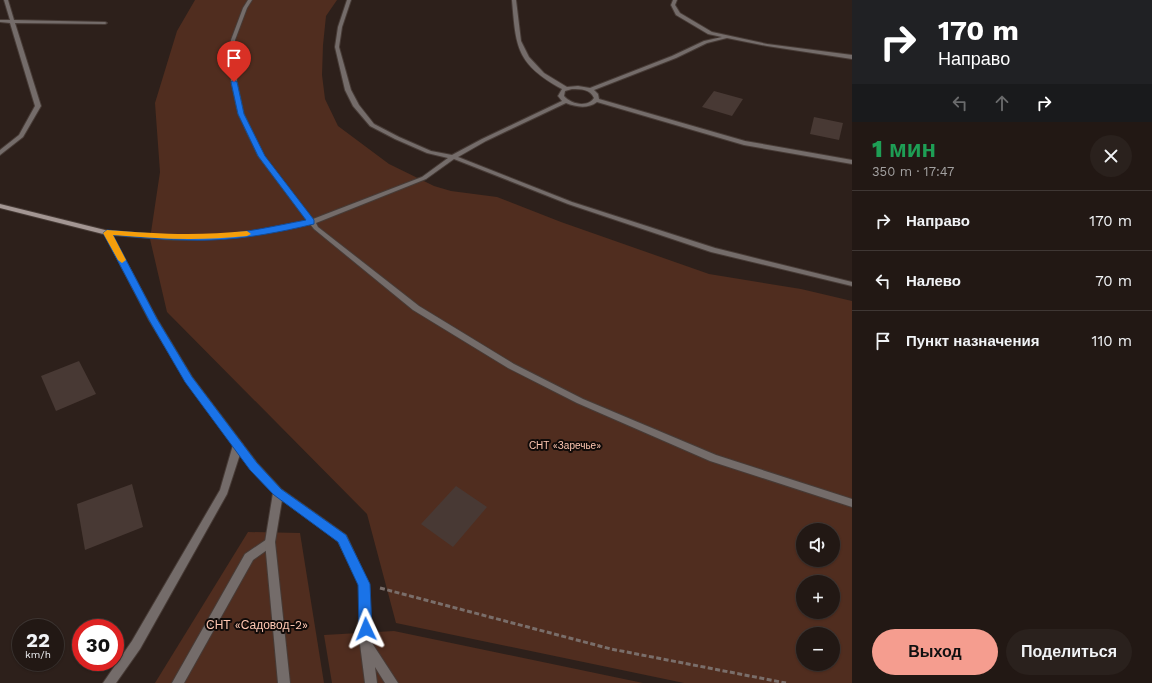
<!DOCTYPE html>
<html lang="ru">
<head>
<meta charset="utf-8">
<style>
  body { margin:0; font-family:"Work Sans",sans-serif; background:#2a211d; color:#f1f3f6; height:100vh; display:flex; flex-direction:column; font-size:15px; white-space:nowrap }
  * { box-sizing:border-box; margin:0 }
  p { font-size:13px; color:#a2a0a0 }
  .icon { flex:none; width:22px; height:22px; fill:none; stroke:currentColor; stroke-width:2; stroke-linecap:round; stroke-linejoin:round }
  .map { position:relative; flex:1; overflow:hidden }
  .sheet { display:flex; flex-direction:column; background:#221814; width:300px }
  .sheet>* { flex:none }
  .hud { background:#202124; color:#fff; overflow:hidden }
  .fabs { position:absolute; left:796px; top:523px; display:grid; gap:8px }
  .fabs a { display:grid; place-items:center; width:44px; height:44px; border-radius:50%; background:#221814; box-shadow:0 1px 3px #0004,0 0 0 1px #3f3734; font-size:20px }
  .speed { position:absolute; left:12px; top:619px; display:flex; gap:8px; font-size:20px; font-weight:700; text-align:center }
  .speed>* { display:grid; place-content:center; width:52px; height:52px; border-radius:50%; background:#221814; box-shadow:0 1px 3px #0004,0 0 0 1px #3f3734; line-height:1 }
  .speed small { font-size:10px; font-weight:400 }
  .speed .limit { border:6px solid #d22; background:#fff; color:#111 }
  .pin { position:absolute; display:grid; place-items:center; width:34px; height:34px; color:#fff; margin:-41px -17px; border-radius:50% 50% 50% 0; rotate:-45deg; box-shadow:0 0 4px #0007 }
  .pin .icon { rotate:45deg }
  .me { position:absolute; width:44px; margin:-22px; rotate:358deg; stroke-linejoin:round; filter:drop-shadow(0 0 3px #0008) }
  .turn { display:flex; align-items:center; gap:14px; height:84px; padding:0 20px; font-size:18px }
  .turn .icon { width:52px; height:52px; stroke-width:2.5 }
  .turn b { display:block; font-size:28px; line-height:34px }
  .lanes { display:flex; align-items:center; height:38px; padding:0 20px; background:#0003; justify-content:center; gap:20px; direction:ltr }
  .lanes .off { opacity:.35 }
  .round { display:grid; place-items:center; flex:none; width:42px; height:42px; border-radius:21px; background:#2a211d }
  .overview { display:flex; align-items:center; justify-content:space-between; height:68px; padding:0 20px }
  h1 { font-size:24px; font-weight:800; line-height:30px; color:#1e9e55 }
  .action { display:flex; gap:8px; margin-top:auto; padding:8px 20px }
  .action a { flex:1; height:46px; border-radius:24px; background:#f59d8f; color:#111; font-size:16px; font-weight:800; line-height:46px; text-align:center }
  .action a+a { background:#2a211d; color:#f1f3f6 }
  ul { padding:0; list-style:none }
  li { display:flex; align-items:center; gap:12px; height:60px; padding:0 20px; border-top:1px solid #3f3734 }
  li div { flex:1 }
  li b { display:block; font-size:15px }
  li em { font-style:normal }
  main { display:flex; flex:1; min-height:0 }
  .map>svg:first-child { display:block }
  .green { fill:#502d1f; fill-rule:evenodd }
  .building { fill:#483934 }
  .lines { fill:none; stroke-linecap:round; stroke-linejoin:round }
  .lane-casing { stroke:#473b36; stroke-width:2 }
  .street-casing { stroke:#473b36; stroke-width:2 }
  .secondary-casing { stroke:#473b36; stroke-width:2 }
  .path { stroke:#7a6e6a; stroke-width:3; stroke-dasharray:5 2.5; stroke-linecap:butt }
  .lane { fill:#746c6a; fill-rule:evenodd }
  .street { fill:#746c6a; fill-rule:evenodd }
  .secondary { fill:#a39693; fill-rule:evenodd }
  .route { fill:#1a73e8; stroke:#114b97 }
  .slow { fill:#f59e0b }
  .labels { text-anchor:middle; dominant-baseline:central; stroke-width:4; stroke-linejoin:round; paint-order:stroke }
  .park-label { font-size:10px; fill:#ffc7b2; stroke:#110b09 }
  .near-park-label { font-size:12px; fill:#ffc7b2; stroke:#110b09 }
</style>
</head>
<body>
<main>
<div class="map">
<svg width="852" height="683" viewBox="0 0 852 683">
  <rect width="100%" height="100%" fill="#2d201b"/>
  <!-- green -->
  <g class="green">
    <path d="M195 0H337L326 16 323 45 322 75 325 99 338 126 389 164 434 186 451 191 497 197 561 222 709 274 801 289 852 301V683H684L396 623 367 514 167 312 150 239 160 172 155 103 177 31ZM803 530H833V560H803ZM803 582H833V612H803ZM803 634H833V664H803Z"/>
    <path d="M248 532 300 533 324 683H155Z"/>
    <path d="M394 631 643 683H332L324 635Z"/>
  </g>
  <!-- building -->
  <g class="building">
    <path d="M714 91 743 99 732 116 702 107Z"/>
    <path d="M814 117 843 123 839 140 810 134Z"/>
    <path d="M79 361 96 394 56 411 41 376Z"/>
    <path d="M132 484 143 527 85 550 77 504Z"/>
    <path d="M456 486 487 507 453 547 421 524Z"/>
  </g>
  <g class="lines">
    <!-- lane casing -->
    <g class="lane-casing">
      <g id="lane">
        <path d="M4 0H8L14 20 105 22 107 23 105 24 15 23 41 106 23 137 0 155V150L19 135 35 106 10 23 0 22V20H10Z"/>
        <path d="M238 441 241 442 243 445 227 494 140 649 116 683H103L132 641 220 490 233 445 235 442Z"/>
        <path d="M270 537 274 539 275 542 274 545 253 560 184 683H172L245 554Z"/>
      </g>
    </g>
    <!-- street casing -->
    <g class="street-casing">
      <path id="street" d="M248 0H252L247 8 235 40 237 82 244 114 264 156 313 219 422 177 448 158 427 153 395 139 370 126 353 106 345 90 335 47 338 27 347 0H351L342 27 339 47 351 90 359 105 374 124 399 137 431 151 452 155 482 139 562 101 558 96 562 89C516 64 516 47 512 0H516L521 41 529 57 544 73 567 87 578 86 590 88 672 56 704 41 722 37 708 34 676 15 671 5 673 0H677L675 5 680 13 712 32 767 44 852 55V59L767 46 727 38 707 43 676 58 594 90 598 94 599 99 745 141 852 160V164L744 145 597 102C588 109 576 107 566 103L486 141 458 157 572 202 715 248 852 282V286L711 252 568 204 454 159 426 179 316 223 318 227 419 306 514 364 583 399 716 455 852 499V507L710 461 577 403 508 368 413 310 314 229 310 224 242 237 212 239 173 240 112 235 157 319 192 377 257 463 281 489 346 535 369 584 372 643 398 683H385L375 667 377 683H365L360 644 359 584 338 541 282 500 275 542 290 683H278L265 542 273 493 251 469 186 381 149 320 104 233 107 231C152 234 196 238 241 233 263 231 285 225 307 221L258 156 238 114 231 82V40L243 8ZM572 89C581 89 590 89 594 98 587 108 571 104 564 96L565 91Z"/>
    </g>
    <!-- secondary casing -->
    <g class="secondary-casing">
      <path id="secondary" d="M0 204 109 231 110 233 107 235 0 208Z"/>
    </g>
    <!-- path -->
    <path class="path" d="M380 588 611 649 786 683"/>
    <!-- lane -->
    <use href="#lane" class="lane"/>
    <!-- street -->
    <use href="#street" class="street"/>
    <!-- secondary -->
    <use href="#secondary" class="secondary"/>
  </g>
  <!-- route -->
  <path class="route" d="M234 80 237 82 244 114 265 156 314 220V224C281 232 245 239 211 240 178 241 145 238 113 235L157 319 192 377 257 463 281 489 346 535 370 584 372 629 370 634 366 635 361 634 359 629 358 585 338 542 274 495 250 470 185 382 149 320 103 233 107 230C142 233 177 237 212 235 244 233 275 226 306 220L258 156 238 114 231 82Z"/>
  <!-- slow -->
  <path class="slow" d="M107 230C156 234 198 236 247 231L251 234 247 236C200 241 159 239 113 235L126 260 122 263 118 260 103 233Z"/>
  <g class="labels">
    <!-- park labels -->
    <g class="park-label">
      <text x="565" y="445">СНТ «Заречье»</text>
    </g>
    <!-- near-park labels -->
    <g class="near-park-label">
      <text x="257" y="625">СНТ «Садовод-2»</text>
    </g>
  </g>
</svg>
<div class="fabs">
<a><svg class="icon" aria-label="sound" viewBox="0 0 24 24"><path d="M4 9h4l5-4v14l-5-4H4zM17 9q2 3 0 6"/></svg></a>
<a>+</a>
<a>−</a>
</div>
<div class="speed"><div>22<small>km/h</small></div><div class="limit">30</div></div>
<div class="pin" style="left:234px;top:82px;background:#d93025"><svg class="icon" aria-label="arrive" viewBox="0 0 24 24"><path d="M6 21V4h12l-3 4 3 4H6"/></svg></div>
<svg class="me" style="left:366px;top:629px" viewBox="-20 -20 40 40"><path d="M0-17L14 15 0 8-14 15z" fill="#1a73e8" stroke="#fff" stroke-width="4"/></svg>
</div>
<section class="sheet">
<div class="hud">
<div class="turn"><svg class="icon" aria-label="right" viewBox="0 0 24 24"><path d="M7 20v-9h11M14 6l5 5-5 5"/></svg><div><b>170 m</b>Направо</div></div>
<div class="lanes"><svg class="icon off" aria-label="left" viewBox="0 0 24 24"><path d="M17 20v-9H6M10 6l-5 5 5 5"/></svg><svg class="icon off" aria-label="ahead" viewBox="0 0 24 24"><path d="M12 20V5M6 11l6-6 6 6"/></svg><svg class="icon" aria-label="right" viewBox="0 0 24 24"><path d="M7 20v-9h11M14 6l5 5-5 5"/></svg></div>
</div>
<div class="overview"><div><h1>1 мин</h1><p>350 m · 17:47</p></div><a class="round"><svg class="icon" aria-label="close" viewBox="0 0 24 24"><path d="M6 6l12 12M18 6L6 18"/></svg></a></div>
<ul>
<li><svg class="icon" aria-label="right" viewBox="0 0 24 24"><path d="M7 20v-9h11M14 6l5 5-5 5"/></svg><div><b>Направо</b></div><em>170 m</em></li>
<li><svg class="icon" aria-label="left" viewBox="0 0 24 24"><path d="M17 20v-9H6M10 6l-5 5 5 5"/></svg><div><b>Налево</b></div><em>70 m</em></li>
<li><svg class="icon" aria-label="arrive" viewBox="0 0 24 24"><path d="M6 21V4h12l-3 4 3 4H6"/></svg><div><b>Пункт назначения</b></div><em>110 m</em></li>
</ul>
<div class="action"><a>Выход</a><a>Поделиться</a></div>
</section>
</main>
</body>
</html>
